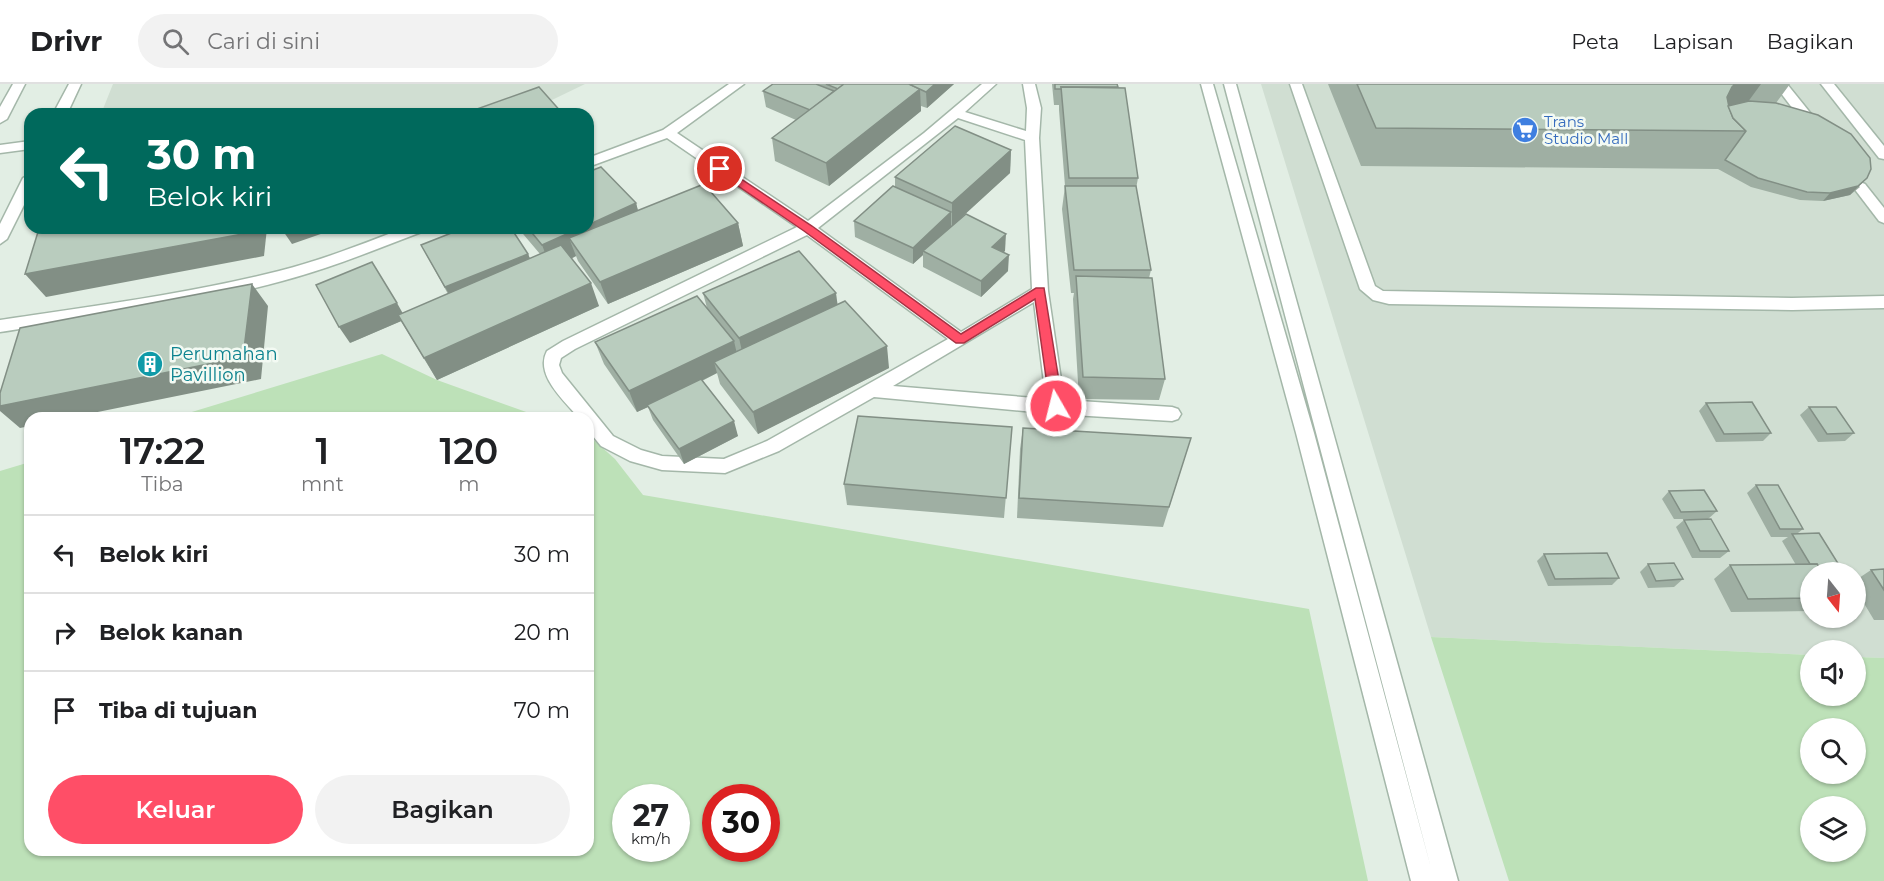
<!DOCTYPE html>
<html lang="id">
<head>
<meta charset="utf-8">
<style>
  body { margin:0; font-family:Montserrat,sans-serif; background:#f2f2f2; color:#202124; height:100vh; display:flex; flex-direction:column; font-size:22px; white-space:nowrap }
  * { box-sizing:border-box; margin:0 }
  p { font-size:20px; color:#757577 }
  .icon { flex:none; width:33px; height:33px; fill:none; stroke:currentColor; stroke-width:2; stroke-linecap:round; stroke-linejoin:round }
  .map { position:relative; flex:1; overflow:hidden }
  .details { position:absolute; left:24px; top:328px; width:570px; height:444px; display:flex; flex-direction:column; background:#fff; border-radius:18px; box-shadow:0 2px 4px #0004 }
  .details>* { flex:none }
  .hud { position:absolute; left:24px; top:24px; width:570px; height:126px; border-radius:18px; box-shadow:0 2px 4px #0004; background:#00695c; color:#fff; overflow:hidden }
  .needle { width:39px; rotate:163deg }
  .buttons { position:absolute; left:1800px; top:478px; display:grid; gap:12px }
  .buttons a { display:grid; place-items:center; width:66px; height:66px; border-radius:50%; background:#fff; box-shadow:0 2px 4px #0004; font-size:30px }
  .speed { position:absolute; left:612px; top:700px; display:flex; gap:12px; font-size:30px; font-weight:700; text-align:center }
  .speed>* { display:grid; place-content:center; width:78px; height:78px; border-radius:50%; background:#fff; box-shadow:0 2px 4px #0004; line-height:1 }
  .speed small { font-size:15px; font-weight:400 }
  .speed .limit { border:9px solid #d22; background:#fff; color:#111 }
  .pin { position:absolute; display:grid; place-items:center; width:51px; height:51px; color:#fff; margin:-26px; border:3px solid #fff; border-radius:50%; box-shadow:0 2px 6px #0007 }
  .me { position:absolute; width:66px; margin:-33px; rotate:352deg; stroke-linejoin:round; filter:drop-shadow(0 0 4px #0008) }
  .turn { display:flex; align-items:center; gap:21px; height:126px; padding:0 24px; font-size:27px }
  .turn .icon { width:78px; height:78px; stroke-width:2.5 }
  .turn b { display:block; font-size:42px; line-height:51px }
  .eta { display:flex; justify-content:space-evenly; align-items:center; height:102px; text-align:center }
  .eta b { font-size:36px; font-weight:600; line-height:42px }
  .primary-button { display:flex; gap:12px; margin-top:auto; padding:12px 24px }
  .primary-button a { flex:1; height:69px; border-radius:36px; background:#ff4e67; color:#fff; font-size:24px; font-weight:600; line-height:69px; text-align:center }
  .primary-button a+a { background:#f2f2f2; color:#202124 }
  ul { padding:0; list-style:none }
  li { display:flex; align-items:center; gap:18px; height:78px; padding:0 24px; border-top:2px solid #e0e0e0 }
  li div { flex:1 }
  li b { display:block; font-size:22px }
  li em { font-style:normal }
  header { display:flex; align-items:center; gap:36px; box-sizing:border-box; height:84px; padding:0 30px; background:#fff; border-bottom:2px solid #e0e0e0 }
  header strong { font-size:28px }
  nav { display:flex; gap:33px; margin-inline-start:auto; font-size:21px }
  .search { width:420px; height:54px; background:#f2f2f2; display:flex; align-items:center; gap:15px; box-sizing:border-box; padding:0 21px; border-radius:33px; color:#757577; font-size:22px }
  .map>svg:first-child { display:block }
  .built { fill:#d0ded2; fill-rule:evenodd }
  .green { fill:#bde1b8; fill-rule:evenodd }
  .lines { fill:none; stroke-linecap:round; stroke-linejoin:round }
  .service-casing { stroke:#a4b7a9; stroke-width:3 }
  .minor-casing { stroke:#a4b7a9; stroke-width:3 }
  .service { fill:#fff; fill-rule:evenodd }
  .minor { fill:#fff; fill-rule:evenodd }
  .wall { fill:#9fafa3 }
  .shaded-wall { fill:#828f85 }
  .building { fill:#b9ccbe; stroke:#828f85; stroke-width:1.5 }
  .route { fill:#ff4e67; stroke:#a63343; stroke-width:1.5 }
  .labels { text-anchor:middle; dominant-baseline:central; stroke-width:5; stroke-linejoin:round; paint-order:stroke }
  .far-shop-label { font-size:15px; fill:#366cbe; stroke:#f3faf3; text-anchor:start }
  .culture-label { font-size:18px; fill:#0d838f; stroke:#f3faf3; text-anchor:start }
</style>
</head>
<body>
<header>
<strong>Drivr</strong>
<div class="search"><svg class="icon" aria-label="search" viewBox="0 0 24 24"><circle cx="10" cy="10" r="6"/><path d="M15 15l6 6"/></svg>Cari di sini</div>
<nav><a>Peta</a><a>Lapisan</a><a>Bagikan</a></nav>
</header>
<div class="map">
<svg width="1884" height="797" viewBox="0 0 1884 797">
  <rect width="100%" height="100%" fill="#e2eee4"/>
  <!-- built -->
  <g class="built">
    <path d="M113 0H585L523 30H101Z"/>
    <path d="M1261 0H1884V574L1856 573V567H1810V571L1431 553ZM1810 489H1856V534H1810Z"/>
  </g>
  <!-- green -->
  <g class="green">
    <path d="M382 270 437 296 543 334H172Z"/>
    <path d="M588 351 615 375 643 411 1309 525 1368 797H0V387L30 378V766H588ZM626 714H676V765H626ZM716 714H766V765H716Z"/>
    <path d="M1431 553 1810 571V612H1856V573L1884 574V797H1509ZM1810 645H1856V690H1810ZM1810 723H1856V768H1810Z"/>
  </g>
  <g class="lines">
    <!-- service casing -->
    <g class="service-casing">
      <g id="service">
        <path d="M1290 0H1302L1375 202 1383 207 1792 214 1884 212V224L1792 226 1389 220 1373 216 1360 205Z"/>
        <path d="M1774 0H1787L1816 36 1818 39 1816 42H1806Z"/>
        <path d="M1821 0H1834L1884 62V75L1879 74Z"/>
        <path d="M1860 98 1865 100 1884 124V139L1879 137 1853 103Z"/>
      </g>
    </g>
    <!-- minor casing -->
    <g class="minor-casing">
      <g id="minor">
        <path d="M13 0H25L7 35 0 39V23Z"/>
        <path d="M69 0H81L67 30H53Z"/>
        <path d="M729 0H744L677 49 808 137 924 49 982 0H996L965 28 1026 47 1027 24 1023 0H1035L1041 24 1039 54 1048 207 1064 316 1172 323 1178 325 1181 330 1178 335 1172 337 1056 330 874 313 779 367 725 389 662 386 630 377 601 362 588 346V334H579C565 317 534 291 547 267L563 257 797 143 667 54 588 83V74L663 46ZM958 34 1025 56 1032 205 961 248 818 144ZM807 151 948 255 767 357 724 375 662 372 641 366 613 352 562 289 559 281 561 274 575 265ZM1034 218 1046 315 893 302Z"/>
        <path d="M1201 0H1213L1314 349 1431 784 1224 0H1236L1458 797H1411L1296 349Z"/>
        <path d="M30 57V65L0 69V61Z"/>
        <path d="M30 90V109L7 155 0 160V140L23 94Z"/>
        <path d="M404 144H426L424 147C377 165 331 184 282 197 190 222 94 233 0 248V236C93 222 187 210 279 187 322 176 363 160 404 144Z"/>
      </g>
    </g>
    <!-- service -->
    <use href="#service" class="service"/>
    <!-- minor -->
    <use href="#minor" class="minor"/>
  </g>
  <!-- wall -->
  <g class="wall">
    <path d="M773 0H954L927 24 921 22V27L829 102 775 77 772 54 796 36 766 23 763 7Z"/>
    <path d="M1052 0H1117L1138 94 1136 105 1151 186 1149 194 1165 295 1159 316 1079 315 1073 215 1074 209H1071L1062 125 1065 102 1059 26V21H1054Z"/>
    <path d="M1328 0H1790L1776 19 1860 103 1850 111 1823 117 1800 116 1751 103 1718 85 1361 82Z"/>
    <path d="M1011 66 1010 89 962 133 1005 167 1003 168 1008 187 981 213 923 183V171L913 180 855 153 854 137 895 103V93Z"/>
    <path d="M636 119 638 127 738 139 743 162 608 220 578 177 576 172 571 175 599 222 437 296 401 237 350 259 403 229 448 210 421 161 528 170 530 175 540 170 518 144H588Z"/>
    <path d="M703 209 838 220 889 284 758 350 720 300 717 289 702 297 738 352 684 380 653 336 648 323 637 328 604 280 595 258 707 224Z"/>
    <path d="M1706 319 1771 349 1763 357 1716 358 1699 327Z"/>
    <path d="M1809 323 1854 349 1845 357 1818 358 1800 331Z"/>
    <path d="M1012 343 1004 434 847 421 844 400Z"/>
    <path d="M1023 344 1191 354 1163 443 1017 434 1020 365Z"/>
    <path d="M1756 401 1803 445 1798 449H1819L1810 489V527L1731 528 1714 495 1730 481H1796L1782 457 1788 453H1771L1747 409Z"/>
    <path d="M1669 407 1717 427 1708 435H1674L1662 415Z"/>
    <path d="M1684 436 1729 467 1720 474H1692L1676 443Z"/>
    <path d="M1544 470 1619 494 1612 501 1548 502 1537 477Z"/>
    <path d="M1648 480 1683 495 1674 503 1648 504 1640 488Z"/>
    <path d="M1884 485V536H1874L1856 506V496L1871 486Z"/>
  </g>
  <!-- shaded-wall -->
  <g class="shaded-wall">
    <path d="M935 0H954L927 24 926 8Z"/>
    <path d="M1735 0H1761L1742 26 1715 33 1732 3Z"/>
    <path d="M920 5 921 27 829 102 826 79Z"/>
    <path d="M1011 66 1010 89 952 142V119Z"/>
    <path d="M1867 94 1850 111 1823 117 1830 109Z"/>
    <path d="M636 119 642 142 569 154 576 172 551 184 542 161 580 144H588V141Z"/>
    <path d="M951 128V144L923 167V171L913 180V164Z"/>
    <path d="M738 139 743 162 608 220 600 198Z"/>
    <path d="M249 144H267L264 172 46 213 25 190Z"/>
    <path d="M281 144H338L292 160Z"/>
    <path d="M1006 150 1005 167 991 179 992 163Z"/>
    <path d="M528 170 535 186 454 219 445 203Z"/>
    <path d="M1009 171 1008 187 981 213V197Z"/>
    <path d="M591 199 599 222 437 296 424 274Z"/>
    <path d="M252 200 268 222 261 295 68 334H30V342L20 344 0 327V322Z"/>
    <path d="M836 209 839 231 744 276 739 254Z"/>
    <path d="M397 219 406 235 350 259 339 243Z"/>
    <path d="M734 257 739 279 714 278 717 289 648 323 647 321 648 323 637 328 629 307Z"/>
    <path d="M887 262 889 284 758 350 753 328Z"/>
    <path d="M734 337 738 352 684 380 679 365Z"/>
  </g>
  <!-- building -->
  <g class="building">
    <path d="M773 0H816L834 7 810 26 763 7Z"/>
    <path d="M826 0H844L838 5Z"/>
    <path d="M844 0H909L920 5 826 79 772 54Z"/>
    <path d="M909 0H935L926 8Z"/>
    <path d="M1055 0H1117L1118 3H1061L1062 5H1055Z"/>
    <path d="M1357 0H1735L1732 3 1727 13 1729 23 1733 34 1746 47 1376 44Z"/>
    <path d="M539 3 563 30H463Z"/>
    <path d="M1061 3 1125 4 1138 94H1069Z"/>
    <path d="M1749 17 1776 19 1818 31 1851 50 1870 74 1871 85 1867 94 1858 102 1830 109 1807 108 1758 94 1725 76 1746 47 1733 34 1728 22Z"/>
    <path d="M955 42 1011 66 952 119 895 93Z"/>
    <path d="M601 83 636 119 588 141V88Z"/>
    <path d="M704 100 738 139 600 198 569 154Z"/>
    <path d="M893 102 951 128 913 164 854 137Z"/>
    <path d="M1065 102H1136L1151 186H1074Z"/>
    <path d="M966 130 1006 150 992 163 1009 171 981 197 923 167Z"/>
    <path d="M59 144H249L248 149 25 190 38 148Z"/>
    <path d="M464 144H511L528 170 445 203 421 161Z"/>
    <path d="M528 144H580L542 161Z"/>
    <path d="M561 161 591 199 424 274 398 231Z"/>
    <path d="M799 167 836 209 739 254 703 209Z"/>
    <path d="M372 178 397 219 339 243 316 201Z"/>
    <path d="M1076 192 1152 194 1165 295 1083 293Z"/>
    <path d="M252 200 243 273 0 322V309L20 244Z"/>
    <path d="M697 212 734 257 629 307 595 258Z"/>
    <path d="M845 217 887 262 753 328 714 278Z"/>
    <path d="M701 295 734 337 679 365 647 321Z"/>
    <path d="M1752 318 1771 349 1724 350 1706 319Z"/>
    <path d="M1809 323H1836L1854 349 1827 350Z"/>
    <path d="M858 332 1012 343 1006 414 844 400Z"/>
    <path d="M1023 344 1191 354 1169 423 1019 414Z"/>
    <path d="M1756 401H1778L1803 445H1780Z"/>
    <path d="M1704 406 1717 427 1681 428 1669 407Z"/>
    <path d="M1711 435 1729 467H1700L1684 436Z"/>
    <path d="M1819 449 1844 489H1823L1817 480H1810L1792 450Z"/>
    <path d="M1607 469 1619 494 1555 495 1544 470Z"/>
    <path d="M1674 479 1683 495 1656 497 1648 480Z"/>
    <path d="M1817 480 1823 489H1810V514L1748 515 1730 481Z"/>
    <path d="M1884 485V506L1871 486Z"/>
  </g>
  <!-- route -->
  <path class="route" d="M720 81 812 142 961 250 1036 204H1044L1063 322 1061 326H1052L1050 322 1035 215 964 259H956L804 147 716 87V82Z"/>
  <!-- icons -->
  <defs>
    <g id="supermarket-disc" transform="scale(1.35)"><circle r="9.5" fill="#3f7fe0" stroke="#f3faf3"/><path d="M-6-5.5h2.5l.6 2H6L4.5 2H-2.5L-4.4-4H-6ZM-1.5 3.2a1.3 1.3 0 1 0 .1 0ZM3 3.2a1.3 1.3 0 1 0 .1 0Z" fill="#fff"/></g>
    <g id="building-disc" transform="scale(1.35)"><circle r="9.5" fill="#0f9aa8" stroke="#f3faf3"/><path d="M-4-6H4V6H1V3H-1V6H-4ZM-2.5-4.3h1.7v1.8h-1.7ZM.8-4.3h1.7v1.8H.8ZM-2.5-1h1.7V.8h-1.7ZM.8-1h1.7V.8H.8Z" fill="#fff"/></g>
  </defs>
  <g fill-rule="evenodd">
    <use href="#supermarket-disc" x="1525" y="46"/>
    <use href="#building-disc" x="150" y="280"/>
  </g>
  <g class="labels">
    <!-- far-shop labels -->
    <g class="far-shop-label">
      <text x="1544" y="37">Trans<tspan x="1544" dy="17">Studio Mall</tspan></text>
    </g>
    <!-- culture labels -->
    <g class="culture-label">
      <text x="170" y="270">Perumahan<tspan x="170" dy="21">Pavillion</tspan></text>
    </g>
  </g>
</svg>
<div class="buttons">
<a><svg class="needle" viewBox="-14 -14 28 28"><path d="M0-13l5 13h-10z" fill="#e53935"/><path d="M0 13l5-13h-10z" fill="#757577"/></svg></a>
<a><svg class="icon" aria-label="sound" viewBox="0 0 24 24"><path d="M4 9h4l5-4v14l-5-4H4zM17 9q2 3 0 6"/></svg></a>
<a><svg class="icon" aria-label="search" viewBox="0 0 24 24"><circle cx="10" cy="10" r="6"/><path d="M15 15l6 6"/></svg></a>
<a><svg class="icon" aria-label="layers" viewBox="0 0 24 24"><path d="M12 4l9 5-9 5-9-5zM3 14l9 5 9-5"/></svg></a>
</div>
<div class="speed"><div>27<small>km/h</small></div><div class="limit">30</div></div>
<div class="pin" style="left:720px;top:85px;background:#d93025"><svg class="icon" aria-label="arrive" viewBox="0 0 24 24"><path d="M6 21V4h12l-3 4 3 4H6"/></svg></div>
<svg class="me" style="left:1056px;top:322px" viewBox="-20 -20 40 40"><circle r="17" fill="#ff4e67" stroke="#fff" stroke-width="3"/><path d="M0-11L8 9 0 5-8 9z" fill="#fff"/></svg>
<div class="hud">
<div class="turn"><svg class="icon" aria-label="left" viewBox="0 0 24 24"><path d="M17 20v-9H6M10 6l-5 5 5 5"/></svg><div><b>30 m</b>Belok kiri</div></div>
</div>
<section class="details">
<div class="eta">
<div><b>17:22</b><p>Tiba</p></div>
<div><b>1</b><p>mnt</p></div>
<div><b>120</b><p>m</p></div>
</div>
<ul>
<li><svg class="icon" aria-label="left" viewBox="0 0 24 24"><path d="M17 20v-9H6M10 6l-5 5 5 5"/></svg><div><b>Belok kiri</b></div><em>30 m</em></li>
<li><svg class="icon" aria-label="right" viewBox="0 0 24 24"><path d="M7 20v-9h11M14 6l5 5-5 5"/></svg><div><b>Belok kanan</b></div><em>20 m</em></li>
<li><svg class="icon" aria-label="arrive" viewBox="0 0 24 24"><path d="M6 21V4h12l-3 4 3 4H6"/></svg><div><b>Tiba di tujuan</b></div><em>70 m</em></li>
</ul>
<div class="primary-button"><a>Keluar</a><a>Bagikan</a></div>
</section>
</div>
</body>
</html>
